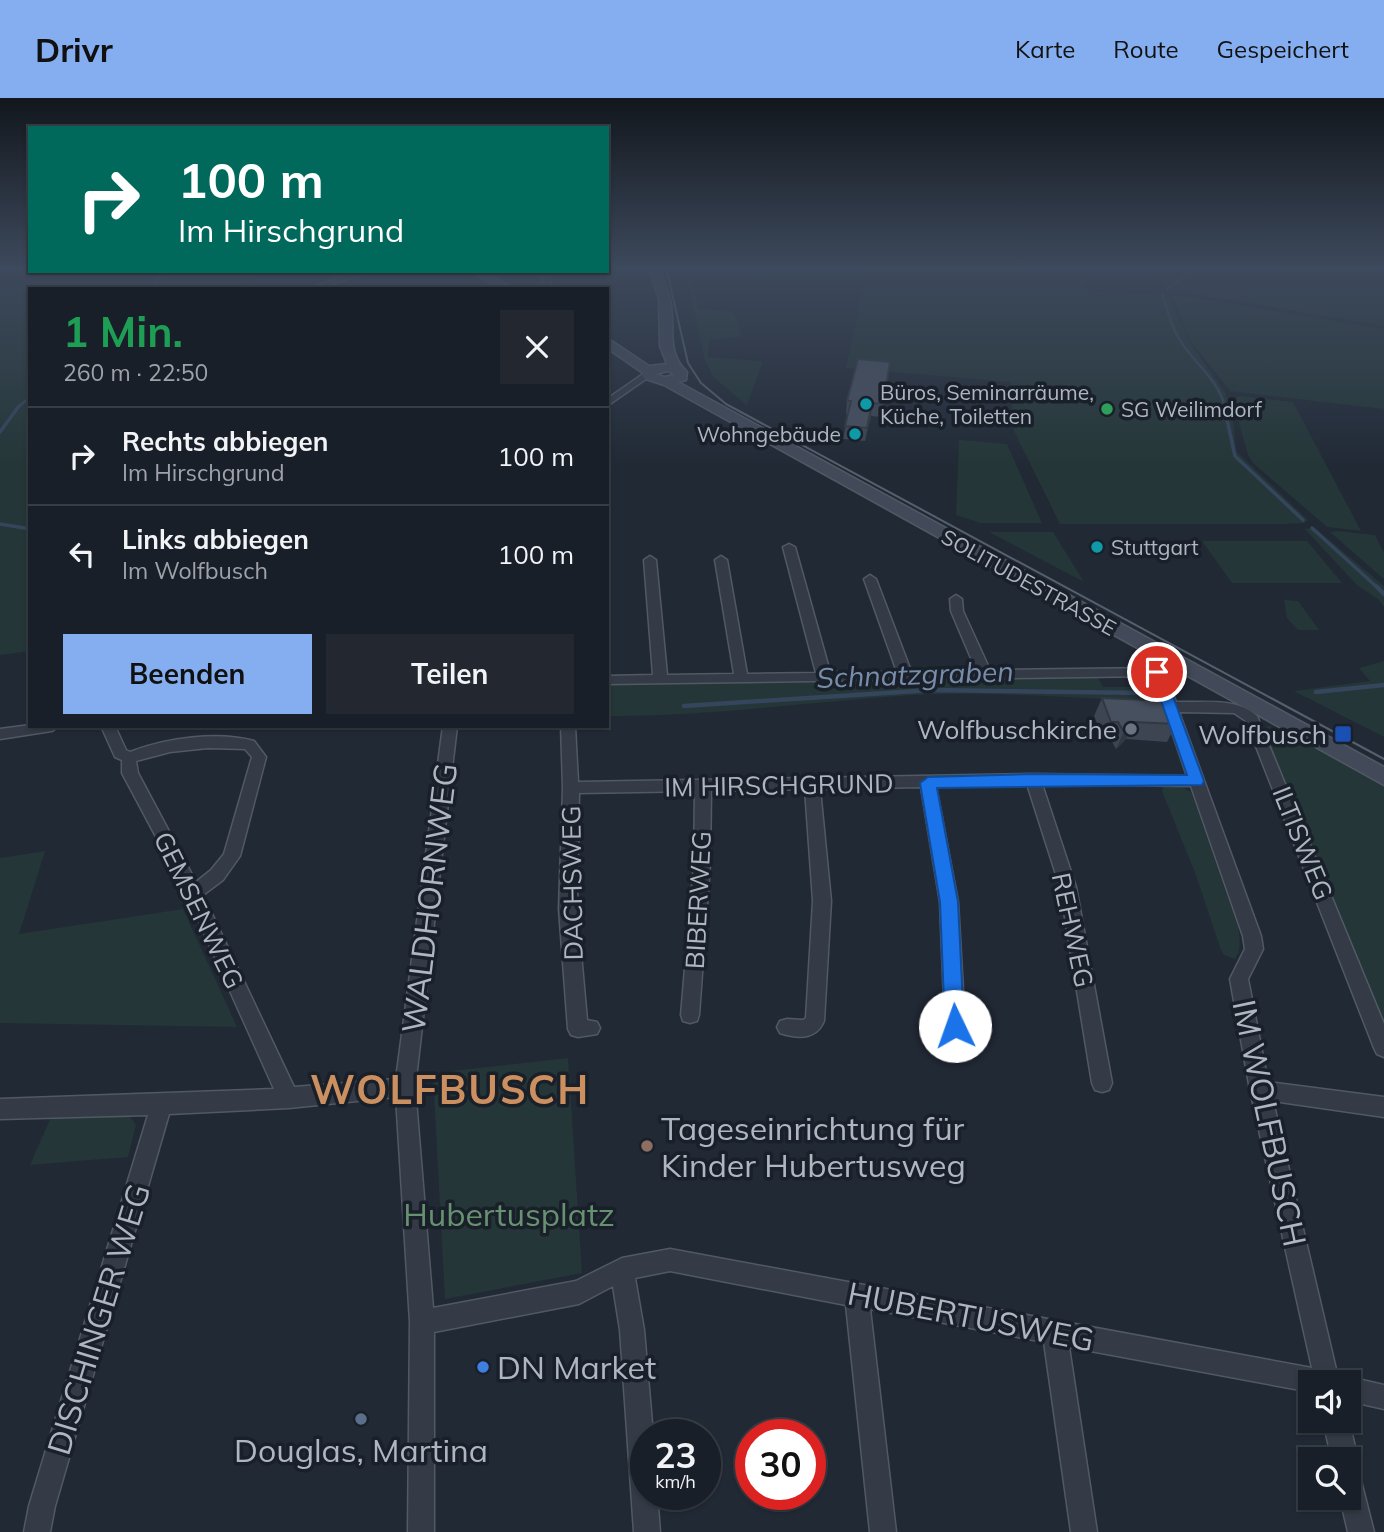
<!DOCTYPE html>
<html lang="de">
<head>
<meta charset="utf-8">
<style>
  body { margin:0; font-family:Mulish,sans-serif; background:#222730; color:#f1f3f6; height:100vh; display:flex; flex-direction:column; font-size:26px; white-space:nowrap }
  * { box-sizing:border-box; margin:0 }
  p { font-size:23px; color:#9fa2a8 }
  .icon { flex:none; width:38px; height:38px; fill:none; stroke:currentColor; stroke-width:2; stroke-linecap:round; stroke-linejoin:round }
  .map { position:relative; flex:1; overflow:hidden }
  .sheet { position:absolute; left:28px; top:189px; width:581px; height:441px; display:flex; flex-direction:column; background:#191f28; border-radius:0px; box-shadow:0 2px 5px #0004,0 0 0 2px #373d45 }
  .sheet>* { flex:none }
  .top-card { position:absolute; left:28px; top:28px; width:581px; height:147px; border-radius:0px; box-shadow:0 2px 5px #0004,0 0 0 2px #373d45; background:#00695c; color:#fff; overflow:hidden }
  .buttons { position:absolute; left:1298px; top:1272px; display:grid; gap:14px }
  .buttons a { display:grid; place-items:center; width:63px; height:63px; border-radius:0px; background:#191f28; box-shadow:0 2px 5px #0004,0 0 0 2px #373d45; font-size:35px }
  .speed { position:absolute; left:630px; top:1321px; display:flex; gap:14px; font-size:35px; font-weight:700; text-align:center }
  .speed>* { display:grid; place-content:center; width:91px; height:91px; border-radius:50%; background:#191f28; box-shadow:0 2px 5px #0004,0 0 0 2px #373d45; line-height:1 }
  .speed small { font-size:18px; font-weight:400 }
  .speed .limit { border:10px solid #d22; background:#fff; color:#111 }
  .pin { position:absolute; display:grid; place-items:center; width:60px; height:60px; color:#fff; margin:-30px; border:4px solid #fff; border-radius:50%; box-shadow:0 2px 7px #0007 }
  .me { position:absolute; width:77px; margin:-38px; rotate:357deg; stroke-linejoin:round; filter:drop-shadow(0 0 5px #0008) }
  .turn { display:flex; align-items:center; gap:24px; height:147px; padding:0 35px; font-size:32px }
  .turn .icon { width:91px; height:91px; stroke-width:2.5 }
  .turn b { display:block; font-size:49px; line-height:60px }
  .round { display:grid; place-items:center; flex:none; width:74px; height:74px; border-radius:0px; background:#222730 }
  .head { display:flex; align-items:center; justify-content:space-between; height:119px; padding:0 35px }
  h1 { font-size:42px; font-weight:700; line-height:52px; color:#1e9e55 }
  .primary-button { display:flex; gap:14px; margin-top:auto; padding:14px 35px }
  .primary-button a { flex:1; height:80px; border-radius:0px; background:#85aef1; color:#111; font-size:28px; font-weight:700; line-height:80px; text-align:center }
  .primary-button a+a { background:#222730; color:#f1f3f6 }
  ul { padding:0; list-style:none }
  li { display:flex; align-items:center; gap:21px; height:98px; padding:0 35px; border-top:2px solid #373d45 }
  li div { flex:1 }
  li b { display:block; font-size:26px }
  li em { font-style:normal }
  header { display:flex; align-items:center; gap:42px; box-sizing:border-box; height:98px; padding:0 35px; background:#85aef1; color:#111 }
  header strong { font-size:33px }
  nav { display:flex; gap:38px; margin-inline-start:auto; font-size:24px }
  .map>svg:first-child { display:block }
  .green { fill:#243637 }
  .lines { fill:none; stroke-linecap:round; stroke-linejoin:round }
  .stream-far2 { stroke:#35455c; stroke-width:2.5 }
  .stream-far1 { stroke:#35455c; stroke-width:3.5 }
  .stream { stroke:#35455c; stroke-width:4.5 }
  .street-casing { stroke:#515964; stroke-width:3 }
  .secondary-casing { stroke:#515964; stroke-width:3 }
  .street { fill:#343b46; fill-rule:evenodd }
  .secondary { fill:#424a59; fill-rule:evenodd }
  .tram { stroke:#565f6d; stroke-width:2 }
  .wall { fill:#3d4552 }
  .shaded-wall { fill:#323842 }
  .building { fill:#47505f; stroke:#323842; stroke-width:2 }
  .route { fill:#1a73e8; stroke:#114b97; stroke-width:2 }
  .culture-dot { fill:#0f9aa8; stroke:#1a202a; stroke-width:2.5 }
  .leisure-dot { fill:#2e9e5b; stroke:#1a202a; stroke-width:2.5 }
  .worship-dot { fill:#6b7280; stroke:#1a202a; stroke-width:2.5 }
  .transit-dot { fill:#1a4fb4; stroke:#1a202a; stroke-width:2.5 }
  .education-dot { fill:#8d6e63; stroke:#1a202a; stroke-width:2.5 }
  .shop-dot { fill:#3f7fe0; stroke:#1a202a; stroke-width:2.5 }
  .service-dot { fill:#5c6f8a; stroke:#1a202a; stroke-width:2.5 }
  .labels { text-anchor:middle; dominant-baseline:central; stroke-width:7; stroke-linejoin:round; paint-order:stroke }
  .far-poi-label { font-size:21px; fill:#aeb6c3; stroke:#1a202a; text-anchor:start }
  .far-street-label { font-size:21px; fill:#aeb6c3; stroke:#1a202a }
  .poi-label { font-size:26px; fill:#aeb6c3; stroke:#1a202a; text-anchor:end }
  .street-label { font-size:26px; fill:#aeb6c3; stroke:#1a202a }
  .water-label { font-size:28px; font-style:italic; fill:#788daa; stroke:#1a202a }
  .near-street-label { font-size:32px; fill:#aeb6c3; stroke:#1a202a }
  .near-poi-label { font-size:32px; fill:#aeb6c3; stroke:#1a202a; text-anchor:start }
  .near-park-label { font-size:32px; fill:#679171; stroke:#1a202a }
  .near-district-label { font-size:40px; font-weight:bold; letter-spacing:2px; fill:#cc9060; stroke:#1a202a }
</style>
</head>
<body>
<header>
<strong>Drivr</strong>
<nav><a>Karte</a><a>Route</a><a>Gespeichert</a></nav>
</header>
<div class="map">
<svg width="1384" height="1434" viewBox="0 0 1384 1434">
  <rect width="100%" height="100%" fill="#212935"/>
  <!-- green -->
  <g class="green">
    <path d="M0 169H30V173H261L237 191H30V553L0 557Z"/>
    <path d="M871 169 932 173 934 169H1085L1084 192 1078 193 1168 197 1190 245 1225 294 1233 319 1236 353 1308 422 1304 425 1283 426H1060L1013 331 1011 284 846 270 865 182Z"/>
    <path d="M1198 169H1384V228L1166 191 1169 187 1198 175Z"/>
    <path d="M687 181 692 182 699 211 734 214 741 239 709 242 708 259 763 263 747 307 714 280 705 263Z"/>
    <path d="M1177 197 1384 231V311L1230 293 1191 244 1173 201V198Z"/>
    <path d="M1239 298 1293 304 1361 433 1327 429 1253 365 1248 357 1233 303Z"/>
    <path d="M959 342 1007 346 1042 425H980L956 417Z"/>
    <path d="M1315 430 1384 488V509L1378 501 1357 487 1305 431Z"/>
    <path d="M1338 433 1375 437 1384 455V481L1330 434Z"/>
    <path d="M989 434H1053L1084 484Z"/>
    <path d="M1202 443H1307L1342 485H1232Z"/>
    <path d="M1284 502 1298 503 1319 532H1298L1287 520Z"/>
    <path d="M1384 563V639L1294 593 1370 583 1359 570Z"/>
    <path d="M1098 580 1103 589H1143L1139 580C1154 582 1153 592 1158 604 1077 600 995 593 914 597 811 603 710 619 607 618V587Z"/>
    <path d="M1269 628 1296 640 1384 688V957L1259 633Z"/>
    <path d="M1168 686H1177L1191 694 1238 829C1240 841 1242 850 1235 861L1224 857 1221 852 1196 777 1162 693 1163 688Z"/>
    <path d="M45 753 19 836 183 811 237 929 0 925V760Z"/>
    <path d="M568 960 582 1175 445 1201 433 975Z"/>
    <path d="M129 1017 136 1027 128 1059 30 1067 51 1019Z"/>
  </g>
  <g class="lines">
    <!-- stream-far2 -->
    <g class="stream-far2">
      <path d="M1167 190 1193 174 1196 169"/>
      <path d="M153 191 163 173"/>
      <path d="M1162 196C1167 209 1170 225 1177 237 1190 263 1219 280 1225 310"/>
      <path d="M17 310 30 299"/>
    </g>
    <!-- stream-far1 -->
    <g class="stream-far1">
      <path d="M1224 308 1235 358 1303 422"/>
      <path d="M0 334 19 308"/>
      <path d="M0 426 30 431"/>
      <path d="M1312 430 1379 491"/>
    </g>
    <!-- stream -->
    <g class="stream">
      <path d="M1377 489 1384 496"/>
      <path d="M1316 594 1384 587"/>
      <path d="M684 608 932 592 1147 595"/>
    </g>
    <!-- street casing -->
    <g class="street-casing">
      <g id="street">
        <path d="M359 173H370L319 191H307Z"/>
        <path d="M540 173H548L552 191H544Z"/>
        <path d="M646 274 653 276 607 308V301Z"/>
        <path d="M789 446 795 449 830 574H897L864 481 870 477 876 481 911 573 976 572 951 513 950 501 956 497 962 501 963 513 990 572 1155 570 1172 559 1179 563 1165 575 1176 604C1203 605 1236 599 1257 618L1384 926V959L1377 956 1374 950 1246 623 1234 615 1179 614 1261 838 1263 851 1248 881 1268 984 1384 999V1019L1273 1003 1339 1284H1311V1294L1069 1249 1097 1434H1071L1044 1244 870 1211 896 1434H870L846 1207 670 1173 635 1180 644 1232 653 1337H646V1396H657L660 1434H634L620 1232 613 1188 579 1206 434 1234V1434H408L410 1224 396 999 289 1010 169 1016 55 1408 50 1434H24L29 1408 148 1017 0 1021V1001L274 991 186 795 122 675V662L115 659 101 628H115L126 652 130 654C166 640 217 633 254 643L266 659 240 758 223 782 203 797 294 989 396 981 443 628H457L415 989 433 1210 576 1183 622 1160 670 1151 1312 1270 1250 992 1230 881 1245 851 1243 838 1191 688 1042 686 1076 789 1112 985 1109 992 1102 994 1095 992 1092 985 1060 789 1027 686 936 688 958 804 965 928 962 934 955 936 948 934 945 928 940 804 921 689 820 691 831 803 824 923C816 942 798 941 780 935L777 929 780 923 787 921 803 922 806 920 813 803 805 691 711 693 710 766 699 917 697 923 690 925 683 923 681 917 694 766 695 693 579 695 577 811 587 922 597 924 600 930 597 936 578 939 571 937 568 931 559 811 563 690 561 628H575L578 684 1033 676 1187 678 1153 578 607 586V578L653 577 644 462 650 458 656 462 667 577 734 576 715 462 721 458 727 462 747 576 816 575 783 449ZM208 650 245 651 252 659 224 756 211 772 196 784 138 675 136 663 170 654Z"/>
        <path d="M30 627 59 628 52 633 0 641V631Z"/>
        <path d="M1349 1279 1384 1287V1311L1349 1303V1284H1339Z"/>
        <path d="M1323 1323H1349L1358 1362 1355 1369 1358 1371 1374 1434H1348L1340 1400H1349V1362H1332Z"/>
      </g>
    </g>
    <!-- secondary casing -->
    <g class="secondary-casing">
      <g id="secondary">
        <path d="M648 169H658C662 179 668 190 670 201 676 227 665 254 687 274L686 282 678 284 1384 669V687L664 287 643 280V275L607 250V240L649 268 667 266 660 248 659 201ZM668 273 675 277 664 279 656 276Z"/>
        <path d="M471 173H484L514 191H500Z"/>
      </g>
    </g>
    <!-- street -->
    <use href="#street" class="street"/>
    <!-- secondary -->
    <use href="#secondary" class="secondary"/>
    <!-- tram -->
    <path class="tram" d="M666 169 688 265 701 285 726 306 1384 661"/>
  </g>
  <!-- wall -->
  <g class="wall">
    <path d="M890 264 881 319 871 318 865 343 843 341 848 316H846L847 303Z"/>
    <path d="M1102 600 1176 626 1167 644 1126 641 1116 651 1111 642H1104L1094 618Z"/>
  </g>
  <!-- shaded-wall -->
  <g class="shaded-wall">
    <path d="M872 305 871 318 865 343 867 330Z"/>
    <path d="M1134 624 1126 641 1116 651 1124 634Z"/>
  </g>
  <!-- building -->
  <g class="building">
    <path d="M858 261 890 264 883 306 872 305 867 330 845 328 851 303H847Z"/>
    <path d="M1102 600 1167 603 1176 626 1134 624 1124 634 1118 624H1111Z"/>
  </g>
  <!-- sky -->
  <linearGradient id="sky" x2="0" y2="1"><stop stop-color="#12171d"/><stop offset="0.46" stop-color="#3d495c"/><stop offset="1" stop-color="#3d495c" stop-opacity="0"/></linearGradient>
  <rect width="1384" height="370" fill="url(#sky)"/>
  <!-- route -->
  <path class="route" d="M1157 570 1164 574 1204 683 1202 687 937 690 958 804 964 928 962 934 955 937 948 934 945 928 940 804 920 685 928 679 1033 676 1187 677 1151 574Z"/>
  <!-- markers -->
  <g class="culture-dot">
    <circle cx="866" cy="306" r="7"/>
    <circle cx="855" cy="336" r="7"/>
    <circle cx="1097" cy="449" r="7"/>
  </g>
  <circle class="leisure-dot" cx="1107" cy="311" r="7"/>
  <circle class="worship-dot" cx="1131" cy="631" r="7"/>
  <rect class="transit-dot" x="1334" y="627" width="18" height="18" rx="3.5"/>
  <circle class="education-dot" cx="647" cy="1048" r="7"/>
  <circle class="shop-dot" cx="483" cy="1269" r="7"/>
  <circle class="service-dot" cx="361" cy="1321" r="7"/>
  <g class="labels">
    <!-- far-poi labels -->
    <g class="far-poi-label">
      <text x="880" y="294">Büros, Seminarräume,<tspan x="880" dy="24">Küche, Toiletten</tspan></text>
      <text x="1121" y="311">SG Weilimdorf</text>
      <text x="841" y="336" text-anchor="end">Wohngebäude</text>
      <text x="1111" y="449">Stuttgart</text>
    </g>
    <!-- far-street labels -->
    <g class="far-street-label">
      <text transform="translate(1029 484) rotate(29)">SOLITUDESTRASSE</text>
    </g>
    <!-- poi labels -->
    <g class="poi-label">
      <text x="1117" y="631">Wolfbuschkirche</text>
      <text x="1327" y="636">Wolfbusch</text>
    </g>
    <!-- street labels -->
    <g class="street-label">
      <text transform="translate(779 687) rotate(-1)">IM HIRSCHGRUND</text>
      <text transform="translate(1303 745) rotate(68)">ILTISWEG</text>
      <text transform="translate(572 785) rotate(-91)">DACHSWEG</text>
      <text transform="translate(698 802) rotate(-87)">BIBERWEG</text>
      <text transform="translate(199 812) rotate(64)">GEMSENWEG</text>
      <text transform="translate(1073 832) rotate(78)">REHWEG</text>
    </g>
    <!-- water labels -->
    <g class="water-label">
      <text transform="translate(915 576) rotate(-2)">Schnatzgraben</text>
    </g>
    <!-- near-street labels -->
    <g class="near-street-label">
      <text transform="translate(429 800) rotate(-83)">WALDHORNWEG</text>
      <text transform="translate(1270 1025) rotate(78)">IM WOLFBUSCH</text>
      <text transform="translate(971 1218) rotate(11)">HUBERTUSWEG</text>
      <text transform="translate(98 1221) rotate(-73)">DISCHINGER WEG</text>
    </g>
    <!-- near-poi labels -->
    <g class="near-poi-label">
      <text x="661" y="1030">Tageseinrichtung für<tspan x="661" dy="37">Kinder Hubertusweg</tspan></text>
      <text x="497" y="1269">DN Market</text>
      <text x="361" y="1352" text-anchor="middle">Douglas, Martina</text>
    </g>
    <!-- near-park labels -->
    <g class="near-park-label">
      <text x="509" y="1116">Hubertusplatz</text>
    </g>
    <!-- near-district labels -->
    <g class="near-district-label">
      <text x="450" y="991">WOLFBUSCH</text>
    </g>
  </g>
</svg>
<div class="buttons">
<a><svg class="icon" aria-label="sound" viewBox="0 0 24 24"><path d="M4 9h4l5-4v14l-5-4H4zM17 9q2 3 0 6"/></svg></a>
<a><svg class="icon" aria-label="search" viewBox="0 0 24 24"><circle cx="10" cy="10" r="6"/><path d="M15 15l6 6"/></svg></a>
</div>
<div class="speed"><div>23<small>km/h</small></div><div class="limit">30</div></div>
<div class="pin" style="left:1157px;top:574px;background:#d93025"><svg class="icon" aria-label="arrive" viewBox="0 0 24 24"><path d="M6 21V4h12l-3 4 3 4H6"/></svg></div>
<svg class="me" style="left:955px;top:928px" viewBox="-20 -20 40 40"><circle r="19" fill="#fff"/><path d="M0-13L10 11 0 6-10 11z" fill="#1a73e8"/></svg>
<div class="top-card">
<div class="turn"><svg class="icon" aria-label="right" viewBox="0 0 24 24"><path d="M7 20v-9h11M14 6l5 5-5 5"/></svg><div><b>100 m</b>Im Hirschgrund</div></div>
</div>
<section class="sheet">
<div class="head"><div><h1>1 Min.</h1><p>260 m · 22:50</p></div><a class="round"><svg class="icon" aria-label="close" viewBox="0 0 24 24"><path d="M6 6l12 12M18 6L6 18"/></svg></a></div>
<ul>
<li><svg class="icon" aria-label="right" viewBox="0 0 24 24"><path d="M7 20v-9h11M14 6l5 5-5 5"/></svg><div><b>Rechts abbiegen</b><p>Im Hirschgrund</p></div><em>100 m</em></li>
<li><svg class="icon" aria-label="left" viewBox="0 0 24 24"><path d="M17 20v-9H6M10 6l-5 5 5 5"/></svg><div><b>Links abbiegen</b><p>Im Wolfbusch</p></div><em>100 m</em></li>
</ul>
<div class="primary-button"><a>Beenden</a><a>Teilen</a></div>
</section>
</div>
</body>
</html>
